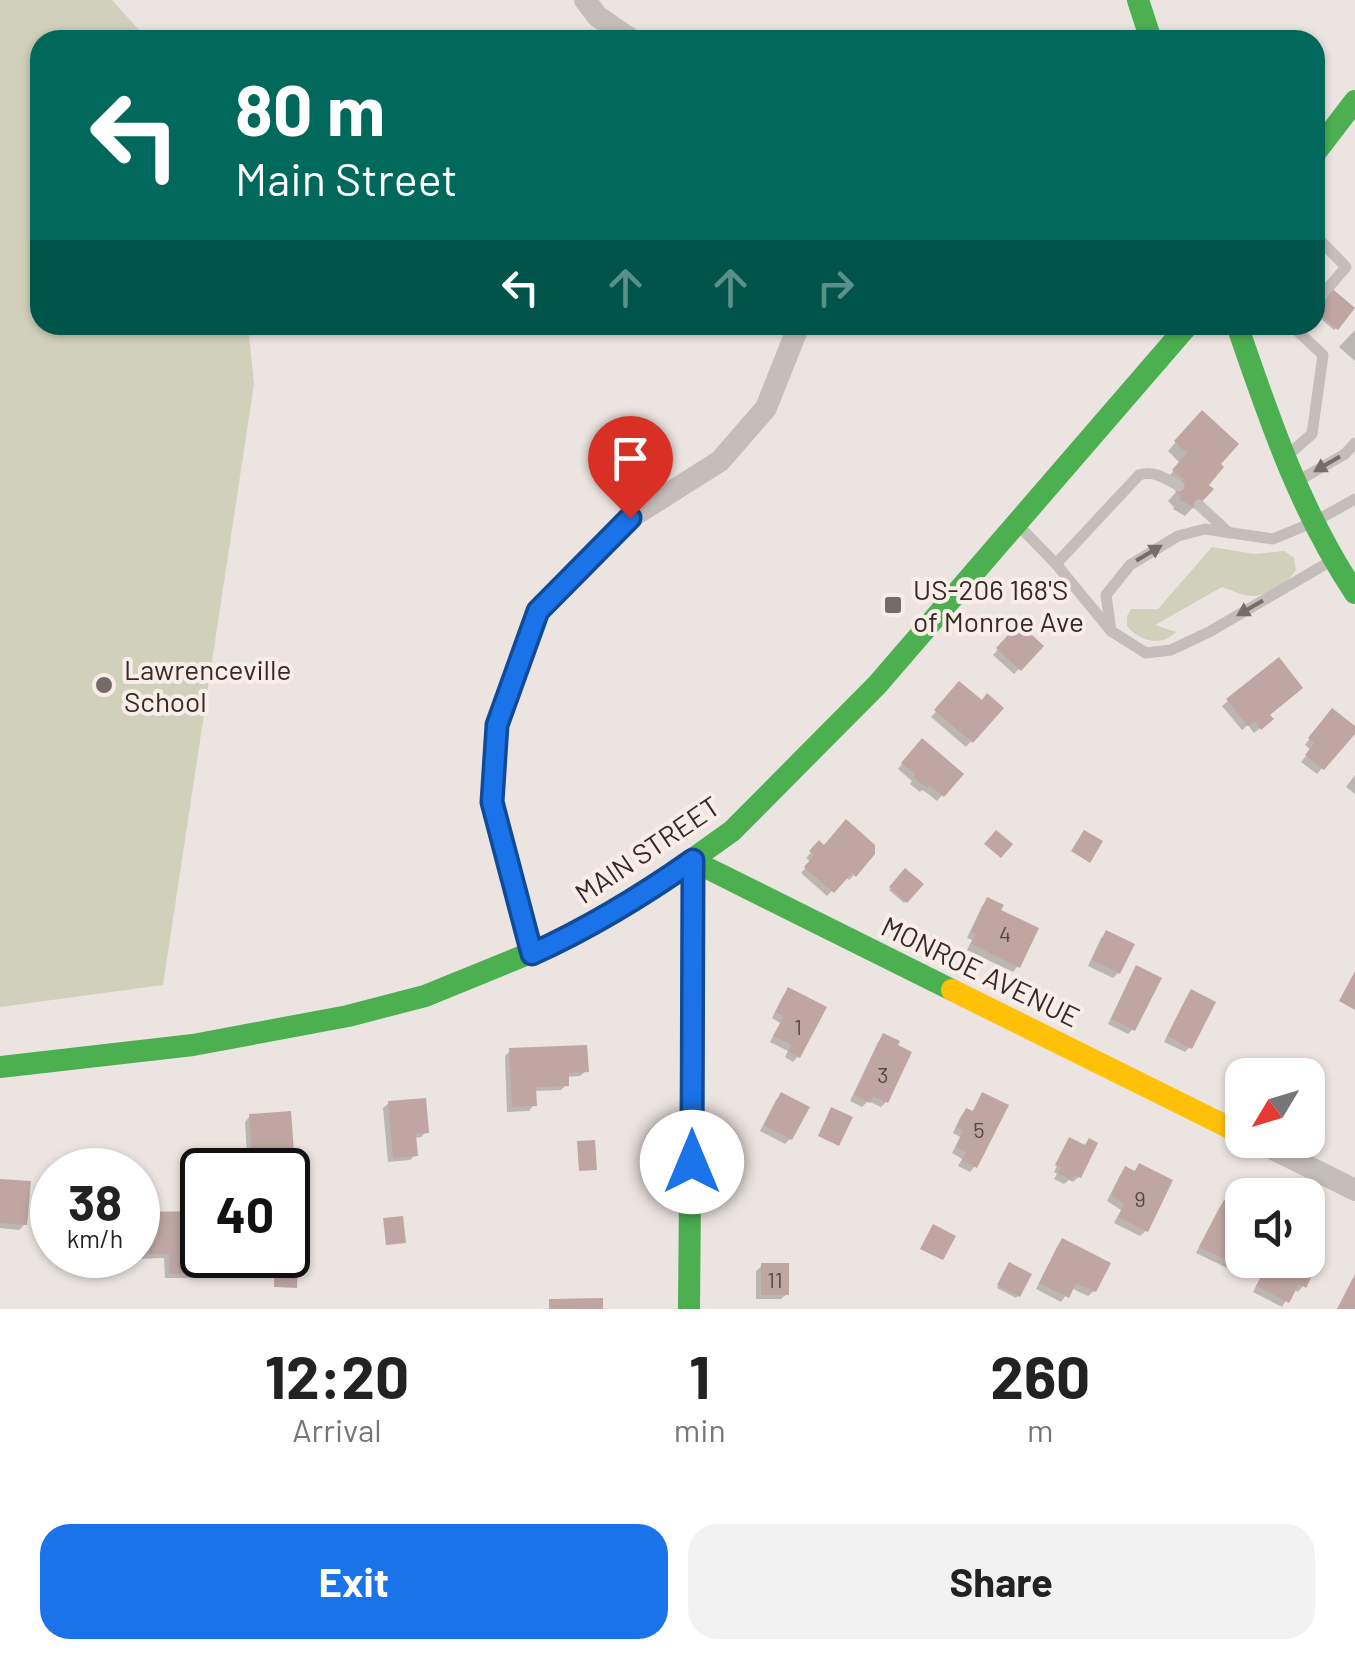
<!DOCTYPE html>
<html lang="en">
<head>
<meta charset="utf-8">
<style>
  body { margin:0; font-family:Barlow,sans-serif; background:#f2f2f2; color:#222; height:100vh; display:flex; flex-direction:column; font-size:38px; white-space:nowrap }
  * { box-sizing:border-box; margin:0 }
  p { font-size:32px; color:#767676 }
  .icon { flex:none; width:55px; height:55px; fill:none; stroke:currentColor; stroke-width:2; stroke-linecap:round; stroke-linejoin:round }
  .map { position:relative; height:1309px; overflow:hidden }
  .details { display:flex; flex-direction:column; background:#fff; flex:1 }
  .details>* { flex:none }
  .banner { position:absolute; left:30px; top:30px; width:1295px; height:305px; border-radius:30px; box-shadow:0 2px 8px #0004; background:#00695c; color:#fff; overflow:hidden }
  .needle { width:65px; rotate:232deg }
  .controls { position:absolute; left:1225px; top:1058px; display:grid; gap:20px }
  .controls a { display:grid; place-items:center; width:100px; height:100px; border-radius:20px; background:#fff; box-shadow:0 2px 8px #0004; font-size:50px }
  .speed { position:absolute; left:30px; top:1148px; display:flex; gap:20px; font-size:50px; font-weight:700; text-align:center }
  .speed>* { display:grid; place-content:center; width:130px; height:130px; border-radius:50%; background:#fff; box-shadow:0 2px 8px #0004; line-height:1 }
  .speed small { font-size:25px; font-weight:400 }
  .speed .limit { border:5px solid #111; border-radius:15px; background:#fff; color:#111 }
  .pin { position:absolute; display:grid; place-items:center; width:85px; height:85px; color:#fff; margin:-102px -42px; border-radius:50% 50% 50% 0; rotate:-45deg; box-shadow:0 0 10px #0007 }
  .pin .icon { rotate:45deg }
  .me { position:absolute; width:110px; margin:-55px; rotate:0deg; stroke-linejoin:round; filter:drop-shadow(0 0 8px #0008) }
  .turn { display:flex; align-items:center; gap:35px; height:210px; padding:0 40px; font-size:45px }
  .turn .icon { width:130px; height:130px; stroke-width:2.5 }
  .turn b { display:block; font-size:70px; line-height:85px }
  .lanes { display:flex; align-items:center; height:95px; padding:0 40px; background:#0003; justify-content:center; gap:50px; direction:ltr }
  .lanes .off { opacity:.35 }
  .eta { display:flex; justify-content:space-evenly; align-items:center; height:170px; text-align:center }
  .eta b { font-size:60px; font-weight:700; line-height:70px }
  .cta { display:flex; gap:20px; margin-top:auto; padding:20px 40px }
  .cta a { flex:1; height:115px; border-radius:30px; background:#1a73e8; color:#fff; font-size:40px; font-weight:700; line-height:115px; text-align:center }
  .cta a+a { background:#f2f2f2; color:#222 }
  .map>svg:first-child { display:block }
  .green { fill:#d0d0bb }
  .shadow { fill:#0003 }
  .building { fill:#bfa6a2 }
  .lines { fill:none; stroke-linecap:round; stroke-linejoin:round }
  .lane { stroke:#c5bdb9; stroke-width:11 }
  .street { stroke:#c5bdb9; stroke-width:22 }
  .fast { stroke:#4caf50; stroke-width:22 }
  .slow { stroke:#ffc107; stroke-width:22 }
  .oneway { fill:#766c69 }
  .route-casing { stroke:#114b97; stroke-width:25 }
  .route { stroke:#1a73e8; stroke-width:18 }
  .poi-dot { fill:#756b68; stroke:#f9eee7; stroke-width:4 }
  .labels { text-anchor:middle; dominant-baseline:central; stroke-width:8; stroke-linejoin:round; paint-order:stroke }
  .number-label { font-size:22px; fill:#584946 }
  .poi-label { font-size:28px; fill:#352a28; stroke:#f9eee7; text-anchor:start }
  .street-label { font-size:28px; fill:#352a28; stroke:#f9eee7 }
</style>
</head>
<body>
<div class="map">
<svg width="1355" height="1309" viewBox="0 0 1355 1309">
  <rect width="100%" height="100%" fill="#ece4e0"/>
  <!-- green -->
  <g class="green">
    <path d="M0 0H112L148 40H40V325H248L254 384 163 985 0 1007Z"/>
    <path d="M1212 547 1254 554 1284 551 1294 558 1296 569C1290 582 1270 594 1255 596 1244 597 1232 590 1222 587L1155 625 1176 632C1160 648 1140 641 1127 626V616L1131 609H1158Z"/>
  </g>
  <!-- shadow -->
  <g class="shadow">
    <path d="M1315 277 1353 309 1334 330 1315 314Z"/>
    <path d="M1355 330V361L1339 347Z"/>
    <path d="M1193 422 1205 485 1210 489 1185 516 1173 509 1174 507 1168 501 1178 490 1166 480 1180 463 1168 451Z"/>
    <path d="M1019 626 1040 646 1014 674 993 655Z"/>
    <path d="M960 685 981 703 1000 708 966 747 931 717Z"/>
    <path d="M1228 701 1265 724 1254 733 1248 725 1242 730 1222 706Z"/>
    <path d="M1327 716 1355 729 1317 774 1301 762 1311 750 1305 745Z"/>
    <path d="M916 747 960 774 937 801 927 793 922 790 920 792 910 784 912 781 898 769Z"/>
    <path d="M1355 775V794L1346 787Z"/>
    <path d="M819 844 854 875 849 880 845 877 827 896 801 873 811 862 806 858Z"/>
    <path d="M905 871 921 884 904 903 889 890Z"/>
    <path d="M988 900 998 911 1018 966 1013 972 967 950 972 940 967 938 982 906Z"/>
    <path d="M1107 933 1118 973 1113 978 1088 966 1101 938Z"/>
    <path d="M1137 968 1133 1029 1128 1034 1108 1024 1132 974Z"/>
    <path d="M789 990 798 1056 793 1062 785 1057 788 1051 770 1042 780 1023 772 1018 783 996Z"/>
    <path d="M1191 992 1190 1047 1185 1052 1164 1042 1186 998Z"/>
    <path d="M884 1036 894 1047 886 1102 881 1107 868 1101 862 1107 850 1101 878 1042Z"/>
    <path d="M510 1051 586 1071 580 1076 566 1077V1085L561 1090 534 1091V1105L529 1111 507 1112 505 1056Z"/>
    <path d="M781 1095 790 1139 785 1144 760 1131 776 1100Z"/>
    <path d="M983 1095 975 1166 970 1172 958 1166 962 1159 952 1153 960 1137 953 1133 961 1116 966 1111 971 1113Z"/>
    <path d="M389 1103 426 1132 421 1137 414 1138 415 1155 410 1160 388 1162 383 1108Z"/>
    <path d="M289 1114 294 1192 288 1198V1170H248L245 1122 250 1116Z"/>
    <path d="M1069 1142 1079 1177 1073 1182 1069 1180 1064 1184 1054 1179 1057 1174 1054 1172Z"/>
    <path d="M1139 1166 1146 1231 1140 1236 1114 1223 1121 1210 1107 1201 1120 1175 1126 1169 1133 1173Z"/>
    <path d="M0 1182 25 1224 19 1230 0 1228Z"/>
    <path d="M1224 1203 1242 1212V1242L1233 1263 1227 1268 1196 1253 1219 1208Z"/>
    <path d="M202 1213 201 1272 196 1278H165L164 1258 135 1259V1255H138V1217L140 1214Z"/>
    <path d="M1062 1241 1107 1264 1094 1291 1088 1296 1071 1288 1061 1302 1036 1289 1057 1247Z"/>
    <path d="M1308 1256 1316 1261 1303 1286 1298 1292 1293 1289 1282 1307 1253 1292 1262 1274 1256 1270 1261 1260H1308Z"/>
    <path d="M762 1266 787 1294 781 1299H756V1271Z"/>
    <path d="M1008 1267 1018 1296 1016 1298 997 1288Z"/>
  </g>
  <!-- building -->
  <g class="building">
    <path d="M1315 274 1355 308 1338 330 1315 311Z"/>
    <path d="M1202 410 1239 444 1221 464 1224 467 1209 485 1214 489 1195 509 1179 499 1181 497 1175 491 1184 480 1172 470 1187 453 1174 441Z"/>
    <path d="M1019 623 1044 646 1021 671 996 648Z"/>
    <path d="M1279 657 1303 688 1270 715 1274 719 1261 730 1255 721 1248 726 1226 699Z"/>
    <path d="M959 681 982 700 987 693 1004 708 973 743 934 710Z"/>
    <path d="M1332 708 1355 726V734L1324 770 1305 755 1314 743 1308 738Z"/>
    <path d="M922 738 964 774 944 797 933 788 929 786 927 788 913 777 916 775 901 763Z"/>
    <path d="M846 819 875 845V854L856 877 852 873 834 893 804 867 814 855 809 851 819 840 824 845Z"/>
    <path d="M996 830 1013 844 1001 858 984 844Z"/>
    <path d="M1084 830 1103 841 1090 863 1071 851Z"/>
    <path d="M905 868 924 884 907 903 889 887Z"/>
    <path d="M987 897 1004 905 1001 910 1039 928 1020 968 971 944 976 934 971 932Z"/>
    <path d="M1106 930 1135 944 1120 974 1092 960Z"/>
    <path d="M1136 965 1162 978 1135 1031 1111 1019Z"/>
    <path d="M1355 971V1010L1339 1001Z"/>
    <path d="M788 987 827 1007 800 1058 788 1051 792 1045 773 1036 784 1017 775 1012Z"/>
    <path d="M1191 989 1216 1002 1192 1049 1167 1036Z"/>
    <path d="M883 1033 900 1041 898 1045 912 1052 888 1103 873 1096 870 1103 854 1095Z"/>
    <path d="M587 1045 589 1072 569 1073V1086L536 1087 537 1106 512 1107 509 1048Z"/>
    <path d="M1287 1058 1315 1074 1308 1088V1075H1278Z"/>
    <path d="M781 1092 810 1107 792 1140 764 1125Z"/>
    <path d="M982 1092 1009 1105 977 1168 962 1160 966 1153 956 1147 963 1131 956 1127 966 1108 973 1111Z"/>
    <path d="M426 1098 429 1133 416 1134 418 1156 393 1158 388 1101Z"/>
    <path d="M831 1107 853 1117 839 1146 818 1136Z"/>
    <path d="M291 1111 297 1193 288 1194V1170H253L249 1114Z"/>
    <path d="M1069 1137 1085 1145 1089 1138 1098 1143 1081 1178 1074 1175 1072 1180 1058 1173 1061 1168 1055 1165Z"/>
    <path d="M595 1140 597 1170 579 1171 577 1141Z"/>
    <path d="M1139 1163 1173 1180 1148 1232 1118 1217 1124 1204 1111 1195 1125 1166 1135 1171Z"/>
    <path d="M0 1179 31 1181 27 1225 0 1223Z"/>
    <path d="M1224 1200 1242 1209V1248L1235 1264 1199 1247Z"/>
    <path d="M202 1211 204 1273 169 1274V1254H140L139 1212Z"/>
    <path d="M403 1216 406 1243 386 1245 383 1218Z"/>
    <path d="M933 1224 956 1236 943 1260 920 1249Z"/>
    <path d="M1062 1238 1111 1263 1096 1292 1076 1283 1069 1298 1039 1283Z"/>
    <path d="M1308 1253 1320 1260 1306 1288 1299 1284 1289 1303 1256 1286 1266 1268 1259 1264 1262 1260H1308Z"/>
    <path d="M275 1256 298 1257 297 1288 274 1287Z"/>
    <path d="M1009 1262 1032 1274 1020 1297 997 1285Z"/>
    <rect x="761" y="1263" width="28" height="32"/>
    <path d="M1355 1274V1309H1337Z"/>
    <path d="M603 1298V1309H549V1299Z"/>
  </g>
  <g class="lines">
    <!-- lane -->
    <g class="lane">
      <path d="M1315 235 1346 267 1315 303"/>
      <path d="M1289 454 1312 434 1323 355 1291 325"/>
      <path d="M1296 482 1345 454 1355 443"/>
      <path d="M1199 505 1229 533"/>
      <path d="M1021 528 1056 564 1111 631 1146 653 1171 650 1209 632 1331 561"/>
      <path d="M1056 564 1139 475C1155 470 1166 479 1179 486"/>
      <path d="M1111 631 1106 595 1130 565 1178 536 1205 529 1273 539 1314 522 1355 499"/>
    </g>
    <!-- street -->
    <g class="street">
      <path d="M585 0 597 16 632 40"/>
      <path d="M532 954 492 802 497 725 538 611 630 518 720 461 766 408 799 325"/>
      <path d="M1255 1140 1355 1190"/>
    </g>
    <!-- fast -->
    <g class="fast">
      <path d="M1138 0 1151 40"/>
      <path d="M1315 153 1355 101"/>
      <path d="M1237 325C1269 418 1300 511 1355 593"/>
      <path d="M0 1067 193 1045 348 1016 425 996 572 936 641 896 732 831 877 685 1188 325"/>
      <path d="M689 1309 693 861 952 990"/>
    </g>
    <!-- slow -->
    <path class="slow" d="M952 990 1242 1134"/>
  </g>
  <!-- one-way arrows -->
  <defs><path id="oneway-solid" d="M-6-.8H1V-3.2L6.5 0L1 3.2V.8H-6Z" transform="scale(2.5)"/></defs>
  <g class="oneway">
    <use href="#oneway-solid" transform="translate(1327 464) rotate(150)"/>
    <use href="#oneway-solid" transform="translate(1149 553) rotate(-31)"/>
    <use href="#oneway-solid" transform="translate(1250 608) rotate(150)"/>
  </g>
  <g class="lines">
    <!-- route casing -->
    <g class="route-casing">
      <path id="route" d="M630 518 538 611 497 725 492 802 532 954C589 928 642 896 693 860L692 1162"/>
    </g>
    <!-- route -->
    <use href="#route" class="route"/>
  </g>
  <!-- markers -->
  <g class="poi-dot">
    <rect x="883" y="595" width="20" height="20" rx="5"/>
    <circle cx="104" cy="685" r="10"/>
  </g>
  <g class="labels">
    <!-- number labels -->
    <g class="number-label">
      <text x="1005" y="933">4</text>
      <text x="798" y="1026">1</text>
      <text x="883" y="1074">3</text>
      <text x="979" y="1129">5</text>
      <text x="1140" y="1198">9</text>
      <text x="775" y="1279">11</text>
    </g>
    <!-- poi labels -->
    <g class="poi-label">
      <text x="913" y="589">US-206 168'S<tspan x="913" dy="32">of Monroe Ave</tspan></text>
      <text x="124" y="669">Lawrenceville<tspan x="124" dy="32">School</tspan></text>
    </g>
    <!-- street labels -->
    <g class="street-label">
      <text transform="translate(647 849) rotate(-34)">MAIN STREET</text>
      <text transform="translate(981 971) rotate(26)">MONROE AVENUE</text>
    </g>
  </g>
</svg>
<div class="controls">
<a><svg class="needle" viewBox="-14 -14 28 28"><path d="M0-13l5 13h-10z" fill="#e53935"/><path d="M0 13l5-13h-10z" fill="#767676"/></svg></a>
<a><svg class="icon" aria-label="sound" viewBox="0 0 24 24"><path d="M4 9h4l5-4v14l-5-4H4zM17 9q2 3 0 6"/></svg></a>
</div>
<div class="speed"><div>38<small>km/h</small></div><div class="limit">40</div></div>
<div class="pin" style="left:630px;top:518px;background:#d93025"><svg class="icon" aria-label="arrive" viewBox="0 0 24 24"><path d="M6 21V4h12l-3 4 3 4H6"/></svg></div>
<svg class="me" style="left:692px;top:1162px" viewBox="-20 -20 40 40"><circle r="19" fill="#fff"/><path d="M0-13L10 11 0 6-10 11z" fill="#1a73e8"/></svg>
<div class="banner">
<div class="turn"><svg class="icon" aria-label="left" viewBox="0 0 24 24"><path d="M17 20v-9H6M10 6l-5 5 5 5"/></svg><div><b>80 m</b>Main Street</div></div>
<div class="lanes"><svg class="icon" aria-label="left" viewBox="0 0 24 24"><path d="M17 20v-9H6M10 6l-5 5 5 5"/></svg><svg class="icon off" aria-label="ahead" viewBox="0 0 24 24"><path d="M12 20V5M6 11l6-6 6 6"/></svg><svg class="icon off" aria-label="ahead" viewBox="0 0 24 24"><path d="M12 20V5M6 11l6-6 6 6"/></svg><svg class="icon off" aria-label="right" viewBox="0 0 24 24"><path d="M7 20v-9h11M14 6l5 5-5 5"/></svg></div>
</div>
</div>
<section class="details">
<div class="eta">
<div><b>12:20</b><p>Arrival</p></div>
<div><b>1</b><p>min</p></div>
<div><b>260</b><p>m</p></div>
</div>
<div class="cta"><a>Exit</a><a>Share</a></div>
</section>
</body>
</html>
